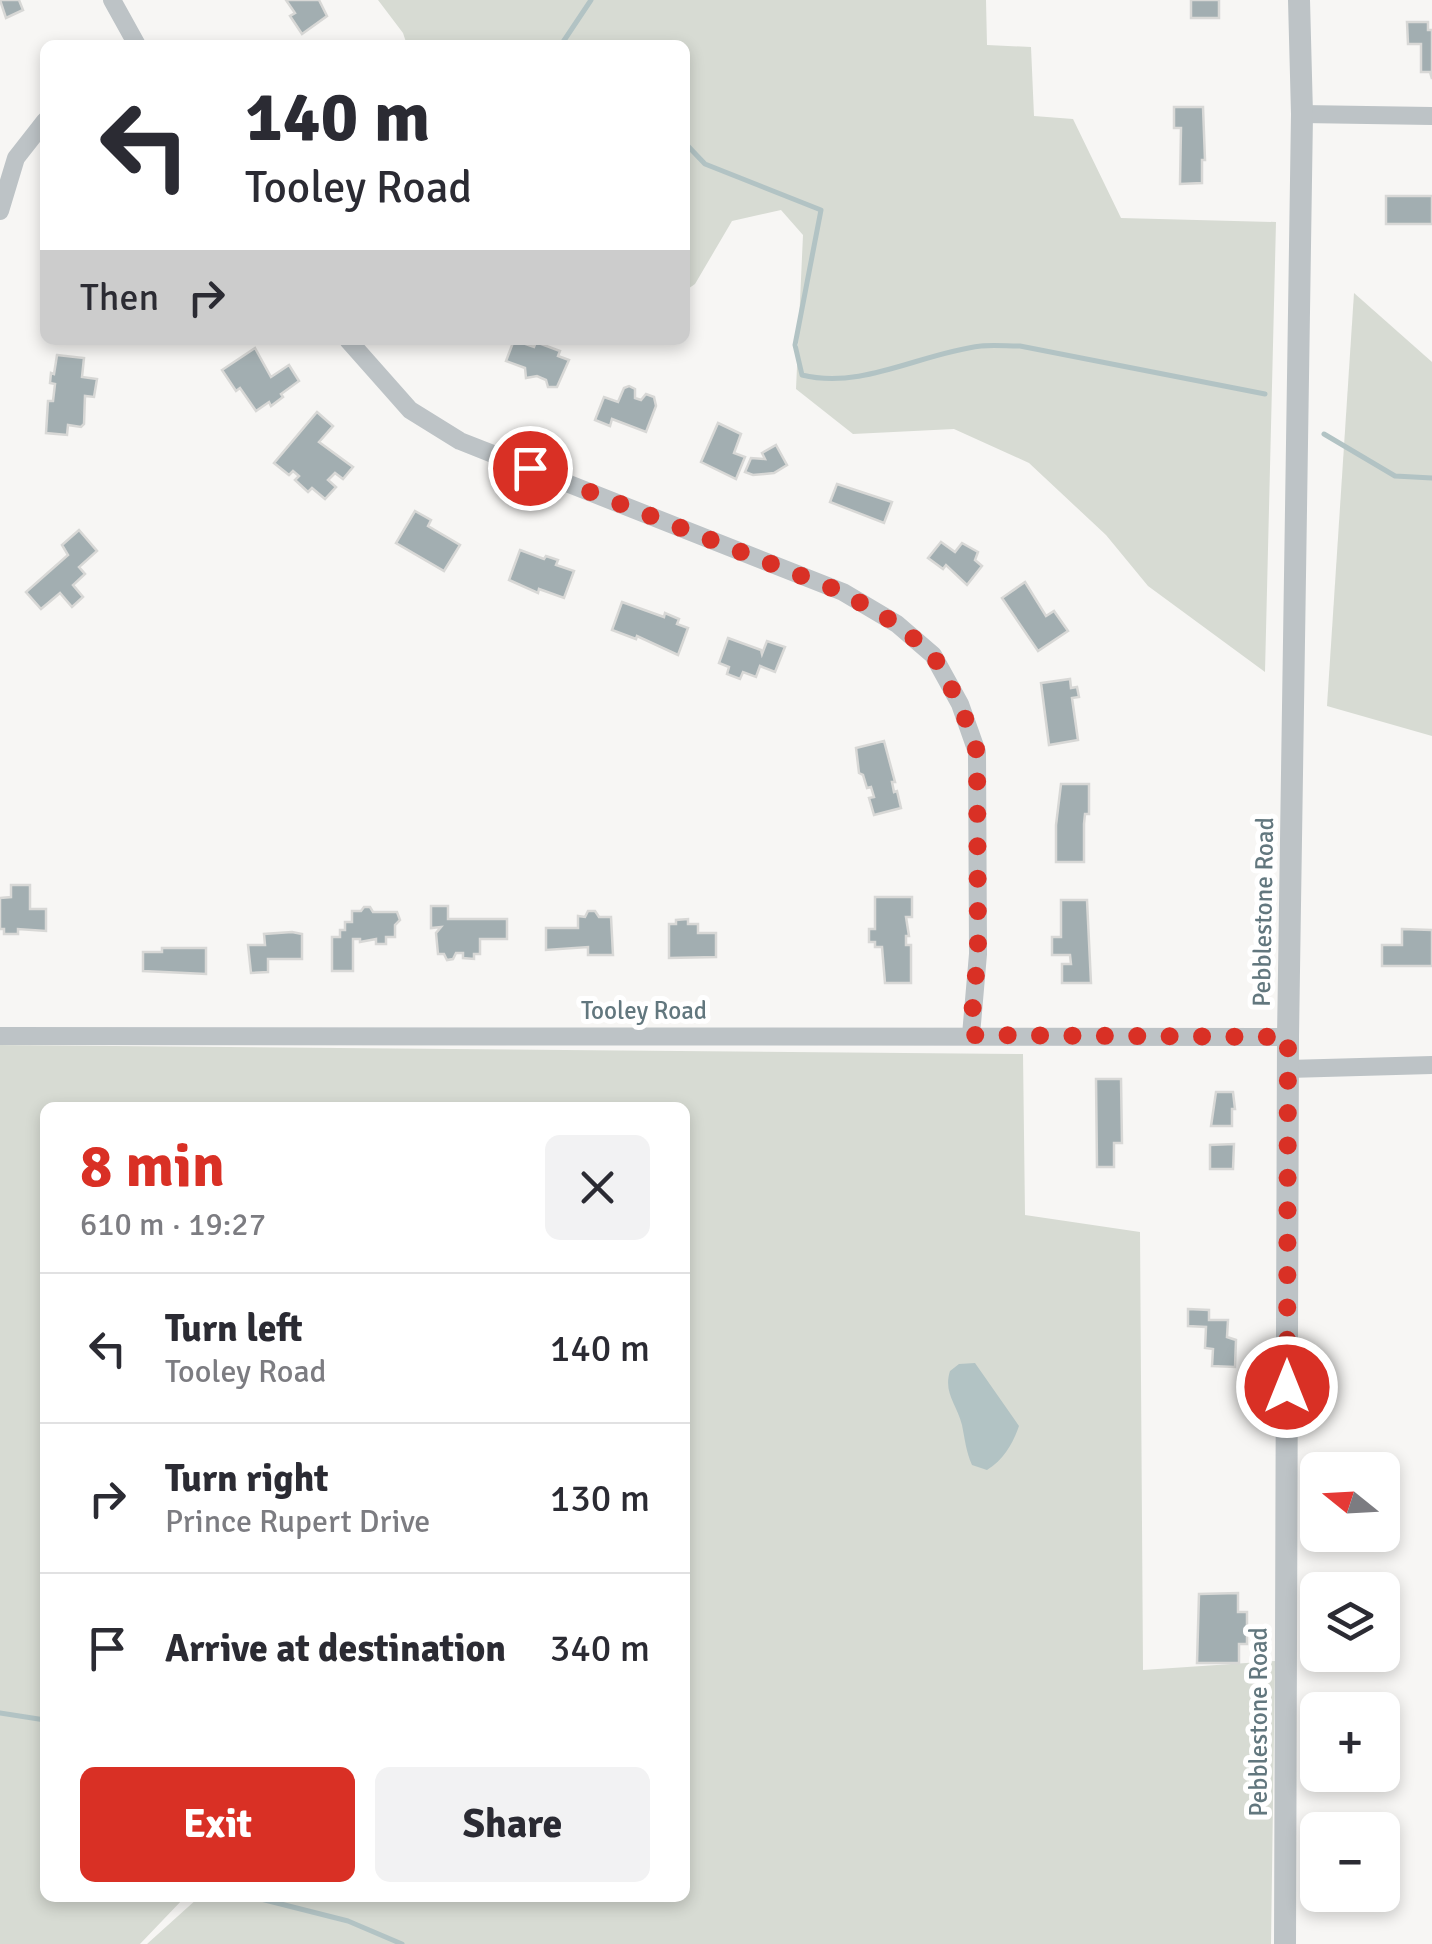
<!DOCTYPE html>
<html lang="en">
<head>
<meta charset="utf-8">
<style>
  body { margin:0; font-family:Signika,sans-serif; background:#f2f2f3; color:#2b2b33; height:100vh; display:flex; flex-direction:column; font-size:38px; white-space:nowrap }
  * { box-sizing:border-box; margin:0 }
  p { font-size:32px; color:#7c7c81 }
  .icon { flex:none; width:55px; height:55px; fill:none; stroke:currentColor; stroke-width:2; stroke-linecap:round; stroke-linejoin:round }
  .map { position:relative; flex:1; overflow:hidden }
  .side { position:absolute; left:40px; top:1102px; width:650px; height:800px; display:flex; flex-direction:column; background:#fff; border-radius:15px; box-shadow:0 5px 15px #0003 }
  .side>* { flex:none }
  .guide { position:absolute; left:40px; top:40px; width:650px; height:305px; border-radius:15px; box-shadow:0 5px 15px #0003; background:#fff; color:#2b2b33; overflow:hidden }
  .needle { width:65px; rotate:288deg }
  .tools { position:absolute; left:1300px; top:1452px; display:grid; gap:20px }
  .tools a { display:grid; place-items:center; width:100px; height:100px; border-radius:15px; background:#fff; box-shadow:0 5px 15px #0003; font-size:50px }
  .pin { position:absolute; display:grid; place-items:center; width:85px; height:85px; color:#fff; margin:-42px; border:5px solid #fff; border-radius:50%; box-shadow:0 2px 10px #0007 }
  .me { position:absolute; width:110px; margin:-55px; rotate:0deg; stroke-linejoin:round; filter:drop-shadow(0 0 8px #0008) }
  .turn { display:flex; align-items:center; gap:35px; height:210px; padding:0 40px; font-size:45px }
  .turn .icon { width:130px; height:130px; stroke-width:2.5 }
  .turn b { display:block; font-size:70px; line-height:85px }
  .then { display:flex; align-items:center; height:95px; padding:0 40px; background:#0003; gap:20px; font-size:38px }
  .round { display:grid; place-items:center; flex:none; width:105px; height:105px; border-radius:15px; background:#f2f2f3 }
  .summary { display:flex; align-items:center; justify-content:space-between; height:170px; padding:0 40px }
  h1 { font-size:60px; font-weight:800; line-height:75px; color:#d93025 }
  .primary-button { display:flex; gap:20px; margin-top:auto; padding:20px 40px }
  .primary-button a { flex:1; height:115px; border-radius:15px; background:#d93025; color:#fff; font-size:40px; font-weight:800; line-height:115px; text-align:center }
  .primary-button a+a { background:#f2f2f3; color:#2b2b33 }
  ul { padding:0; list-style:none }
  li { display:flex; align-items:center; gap:30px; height:150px; padding:0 40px; border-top:2px solid #e1e1e2 }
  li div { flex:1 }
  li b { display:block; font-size:38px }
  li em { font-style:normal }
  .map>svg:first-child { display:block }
  .green { fill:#d7dbd3 }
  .water { fill:#b2c3c4 }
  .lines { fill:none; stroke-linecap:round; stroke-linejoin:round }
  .stream { stroke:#b2c3c4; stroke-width:5 }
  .building { fill:#a2aeb1; stroke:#d8d8d6; stroke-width:2.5 }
  .minor { stroke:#bdc3c6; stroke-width:18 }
  .tertiary { stroke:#bdc3c6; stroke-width:22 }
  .route { stroke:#d93025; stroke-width:18; stroke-dasharray:0 32.4 }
  .labels { text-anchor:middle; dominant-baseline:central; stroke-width:10; stroke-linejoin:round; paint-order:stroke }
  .street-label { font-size:25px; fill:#62777e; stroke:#fff }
</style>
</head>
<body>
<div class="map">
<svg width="1432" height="1944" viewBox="0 0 1432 1944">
  <rect width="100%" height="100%" fill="#f7f6f4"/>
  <!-- green -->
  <g class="green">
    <path d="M378 0H986L987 45 1031 47 1034 116 1073 119 1121 218 1276 222 1265 672 1148 586 1106 535 1029 463 954 429 853 434 796 389 803 235 781 210 732 221 695 284 685 291V45H407L403 33Z"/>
    <path d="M1354 293 1432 362V736L1327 706Z"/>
    <path d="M0 1045 1023 1054 1025 1215 1140 1232 1143 1670 1275 1661 1271 1944H147L198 1898H685V1108H45V1898H184L140 1944H0Z"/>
  </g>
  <!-- water -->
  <path class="water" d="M975 1363 1019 1426C1012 1445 1004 1459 987 1470L972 1465C966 1451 965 1440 962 1425 957 1404 943 1393 950 1371L959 1364Z"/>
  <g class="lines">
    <!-- stream -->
    <g class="stream">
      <path d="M565 45 563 42 591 0"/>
      <path d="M685 143 705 164 821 210 795 345 802 375C862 390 921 353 981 346 993 345 1007 346 1020 346L1265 394"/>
      <path d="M1324 434 1395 476 1432 478"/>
      <path d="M0 1713 45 1720"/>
      <path d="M257 1898 348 1921 402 1944"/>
    </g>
  </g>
  <!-- building -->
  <g class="building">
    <path d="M0 0H19L23 10 6 18Z"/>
    <path d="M286 0H319L327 16 302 34 290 16 295 13Z"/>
    <rect x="1191" y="0" width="28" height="18"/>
    <path d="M1407 22H1428V30H1432V79L1430 72H1421V44H1408Z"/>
    <path d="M1174 107H1203L1205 160H1202V183L1180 184 1181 128H1174Z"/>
    <rect x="1386" y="196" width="46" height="28"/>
    <path d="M514 340 534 347 536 342 560 351 558 356 569 360 557 387H548L546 380 537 376 526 378 525 368 506 361Z"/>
    <path d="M255 348 271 377 289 365 299 381 281 394 283 397 271 406 269 402 256 411 240 388 236 391 222 370Z"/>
    <path d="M57 355 84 358 82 377 97 379 94 397 85 396 84 424 81 427 68 425 67 435 46 433 48 401H53L55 384 50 383 51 373 54 374Z"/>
    <path d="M629 386 635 389V398L641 400 646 394 654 397 656 406 646 432 612 419 610 426 595 420 604 397 618 402 624 388Z"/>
    <path d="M317 412 333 426 319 442 353 467 343 479 335 473 328 480 336 487 325 499 312 488 308 492 295 480 299 476 293 471 289 475 274 463Z"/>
    <path d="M718 423 741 434 734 453 745 457 736 479 701 462Z"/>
    <path d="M776 445 787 465 774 473 753 475 745 472 751 458 765 459 762 453Z"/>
    <path d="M837 484 892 502 884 523 830 502Z"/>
    <path d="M415 511 431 520 428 526 460 545 444 571 396 543Z"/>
    <path d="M79 530 97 551 79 567 85 574 73 585 83 597 72 607 60 593 41 609 26 592 68 555 62 545Z"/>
    <path d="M941 542 955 552 962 543 978 552 975 560 982 566 967 585 946 565 943 569 928 558Z"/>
    <path d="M520 550 544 559 546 556 558 560 556 565 574 571 564 598 539 589 538 593 509 580Z"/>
    <path d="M1025 582 1046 616 1054 611 1068 631 1038 651 1002 598Z"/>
    <path d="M622 602 664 617 665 613 679 619 677 624 688 628 678 655 637 636 636 639 612 630Z"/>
    <path d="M728 638 761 650 762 654 767 641 785 647 775 672 760 666 756 677 743 672 740 679 727 674 729 667 719 663Z"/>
    <path d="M1070 679 1071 688 1077 687 1079 697 1072 698 1078 740 1049 745 1041 683Z"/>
    <path d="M884 741 895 782H892L894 792 897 791 901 808 874 815 869 798 874 797 871 787 867 788 863 775 859 773 856 748Z"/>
    <path d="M1061 784H1089V814H1085L1084 824V862H1056V825Z"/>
    <path d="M11 885H30V909H46V931L18 929V934H4V929H0V898L11 897Z"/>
    <path d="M875 897H912V917H906L909 936H906V945H911V983H885L882 947H875V942H869V929H875Z"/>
    <path d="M1061 900H1087L1091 983H1062V964H1071L1070 955H1052V937H1061Z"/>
    <path d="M431 906H448V919H507V939H480V954H474V959L463 958V953H456L453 959 447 960 444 954H438L436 933 441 927 431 928Z"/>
    <path d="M364 907H370L373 912H397L400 920 395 925V937H386V944H376V939L360 942V939H353V971H332V937H340V930H345V922H352V911H361Z"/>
    <path d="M588 911H595L599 917H611L613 955H588V947L546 950V928H578V916L585 917Z"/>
    <path d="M688 919V924H698V933H716V957L669 958V924H676V920Z"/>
    <path d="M1402 929 1432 930V966H1382V945H1402Z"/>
    <path d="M292 932 302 934V959H268V972L251 973 248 945H265L264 934Z"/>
    <path d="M162 948H206V974L143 971V952H162Z"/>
    <path d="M1096 1079H1121L1122 1143H1114V1167H1097Z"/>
    <path d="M1216 1092H1233L1235 1109H1232V1126H1211Z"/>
    <path d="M1234 1144 1233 1169H1210V1145Z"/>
    <path d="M1188 1309 1209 1310V1320H1228L1227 1337 1236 1340 1235 1367 1212 1366 1213 1349 1205 1348 1206 1327 1188 1326Z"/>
    <path d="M1238 1593V1612H1247V1644H1239V1663H1197L1199 1594Z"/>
  </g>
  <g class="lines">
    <!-- minor -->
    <g class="minor">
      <path d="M112 0 137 45"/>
      <path d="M1302 114 1432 116"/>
      <path d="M0 211 16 158 45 121"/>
      <path d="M348 340 410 410 460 441 843 592 897 624 933 655 960 704 977 752 978 954 971 1035"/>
      <path d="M0 1036 1288 1037"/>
      <path d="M1288 1069 1432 1065"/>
    </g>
    <!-- tertiary -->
    <path class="tertiary" d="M1285 1944 1288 1037 1302 114 1299 0"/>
  </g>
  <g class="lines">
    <!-- route -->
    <path class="route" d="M530 468 842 592 897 624 933 655 960 704 977 752 978 954 970 1035 1288 1037 1287 1387"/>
  </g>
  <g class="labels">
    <!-- street labels -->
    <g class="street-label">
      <text transform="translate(1263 912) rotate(-89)">Pebblestone Road</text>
      <text x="644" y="1010">Tooley Road</text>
      <text transform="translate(1258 1722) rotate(-90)">Pebblestone Road</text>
    </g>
  </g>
</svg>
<div class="tools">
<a><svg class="needle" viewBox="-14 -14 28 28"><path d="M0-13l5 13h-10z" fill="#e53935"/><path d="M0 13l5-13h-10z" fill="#7c7c81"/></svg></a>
<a><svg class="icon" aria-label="layers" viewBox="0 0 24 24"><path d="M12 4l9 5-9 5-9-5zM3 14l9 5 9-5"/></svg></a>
<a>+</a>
<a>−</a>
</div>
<div class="pin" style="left:530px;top:468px;background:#d93025"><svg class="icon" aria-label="arrive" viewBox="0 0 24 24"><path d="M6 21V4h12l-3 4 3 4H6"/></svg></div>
<svg class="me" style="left:1287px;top:1387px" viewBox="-20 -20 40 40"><circle r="17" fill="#d93025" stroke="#fff" stroke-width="3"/><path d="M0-11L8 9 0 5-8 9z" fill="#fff"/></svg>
<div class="guide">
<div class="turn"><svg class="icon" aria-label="left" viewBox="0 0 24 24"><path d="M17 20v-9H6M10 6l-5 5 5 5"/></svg><div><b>140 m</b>Tooley Road</div></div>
<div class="then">Then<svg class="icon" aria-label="right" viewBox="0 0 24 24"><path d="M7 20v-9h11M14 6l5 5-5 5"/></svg></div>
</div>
<section class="side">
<div class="summary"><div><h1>8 min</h1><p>610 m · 19:27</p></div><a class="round"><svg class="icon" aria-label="close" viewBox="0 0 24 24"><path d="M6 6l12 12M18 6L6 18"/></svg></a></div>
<ul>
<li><svg class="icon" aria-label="left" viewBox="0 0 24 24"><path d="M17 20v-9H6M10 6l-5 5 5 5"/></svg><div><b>Turn left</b><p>Tooley Road</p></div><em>140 m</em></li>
<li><svg class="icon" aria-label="right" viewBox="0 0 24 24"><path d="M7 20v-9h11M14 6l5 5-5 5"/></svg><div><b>Turn right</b><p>Prince Rupert Drive</p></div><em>130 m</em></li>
<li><svg class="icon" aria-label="arrive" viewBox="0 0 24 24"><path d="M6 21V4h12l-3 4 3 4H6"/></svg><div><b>Arrive at destination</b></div><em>340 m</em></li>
</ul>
<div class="primary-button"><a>Exit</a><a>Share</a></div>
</section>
</div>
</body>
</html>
